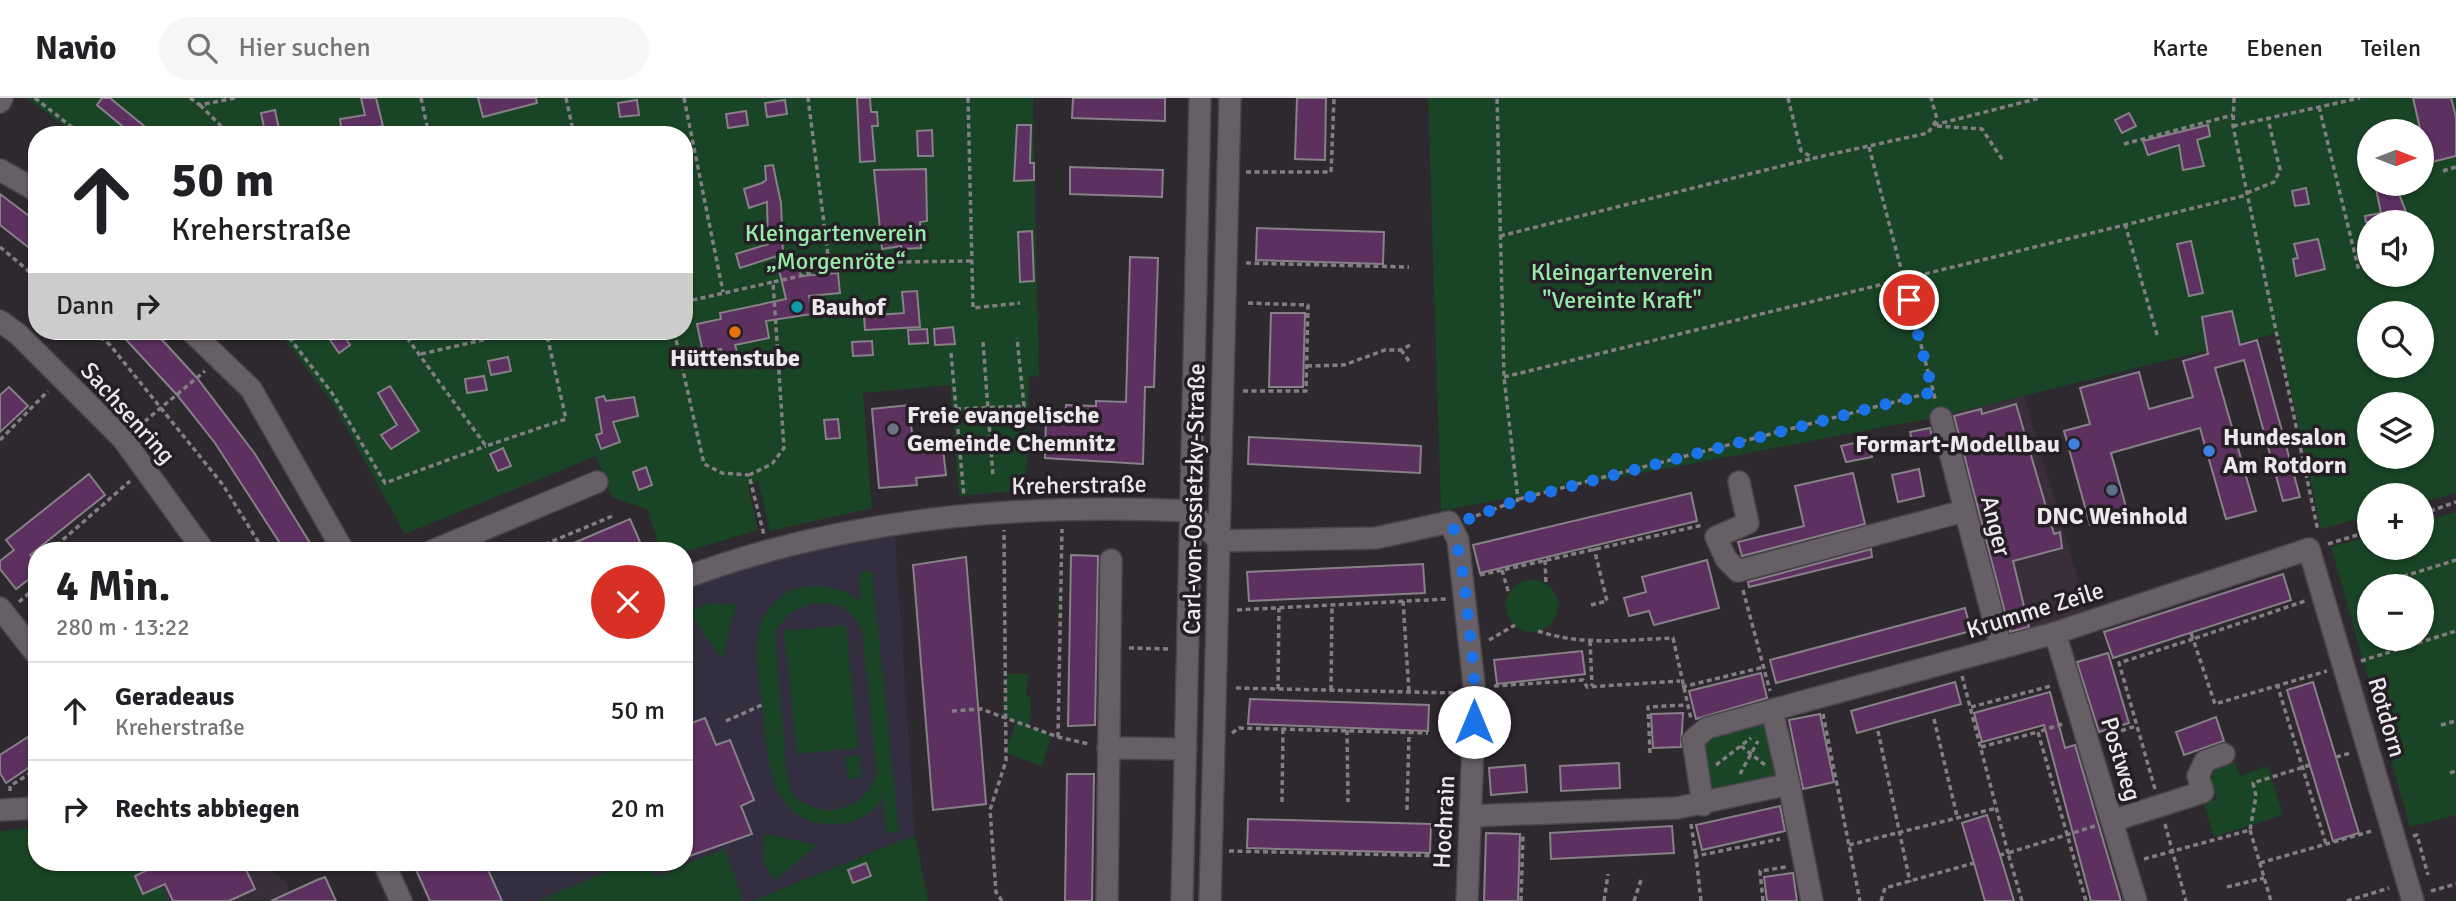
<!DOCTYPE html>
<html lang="de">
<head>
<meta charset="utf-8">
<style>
  body { margin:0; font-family:Signika,sans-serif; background:#f6f6f6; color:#202124; height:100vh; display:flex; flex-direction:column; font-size:26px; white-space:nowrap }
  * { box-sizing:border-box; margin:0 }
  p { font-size:23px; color:#757577 }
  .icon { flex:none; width:38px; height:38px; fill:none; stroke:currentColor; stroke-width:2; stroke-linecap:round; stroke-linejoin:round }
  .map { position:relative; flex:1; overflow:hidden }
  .drawer { position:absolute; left:28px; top:444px; width:665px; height:329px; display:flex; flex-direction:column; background:#fff; border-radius:28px; box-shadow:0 2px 5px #0004 }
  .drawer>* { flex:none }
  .top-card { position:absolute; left:28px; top:28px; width:665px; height:214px; border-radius:28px; box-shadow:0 2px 5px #0004; background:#fff; color:#202124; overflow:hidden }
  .needle { width:46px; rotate:90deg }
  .controls { position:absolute; left:2357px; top:21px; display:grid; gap:14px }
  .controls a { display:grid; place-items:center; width:77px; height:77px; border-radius:50%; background:#fff; box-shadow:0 2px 5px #0004; font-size:35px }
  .pin { position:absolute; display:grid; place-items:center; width:60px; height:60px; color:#fff; margin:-30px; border:4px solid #fff; border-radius:50%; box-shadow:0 2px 7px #0007 }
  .me { position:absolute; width:77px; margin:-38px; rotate:0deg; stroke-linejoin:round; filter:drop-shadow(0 0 5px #0008) }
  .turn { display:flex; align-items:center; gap:24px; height:147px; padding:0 28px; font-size:32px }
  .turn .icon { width:91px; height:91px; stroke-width:2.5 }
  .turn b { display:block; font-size:49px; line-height:60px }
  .then { display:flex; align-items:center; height:66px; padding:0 28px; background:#0003; gap:14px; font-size:26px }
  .round { display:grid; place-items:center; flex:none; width:74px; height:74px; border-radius:37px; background:#f6f6f6 }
  .headline { display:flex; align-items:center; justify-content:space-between; height:119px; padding:0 28px }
  h1 { font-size:42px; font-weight:700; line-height:52px }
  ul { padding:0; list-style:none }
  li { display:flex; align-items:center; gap:21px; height:98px; padding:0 28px; border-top:2px solid #e0e0e0 }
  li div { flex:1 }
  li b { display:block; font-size:26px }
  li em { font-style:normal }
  header { display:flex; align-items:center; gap:42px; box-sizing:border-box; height:98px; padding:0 35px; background:#fff; border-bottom:2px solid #e0e0e0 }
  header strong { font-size:33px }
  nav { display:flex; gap:38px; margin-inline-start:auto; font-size:24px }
  .search { width:490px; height:63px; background:#f6f6f6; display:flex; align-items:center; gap:18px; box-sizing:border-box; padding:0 24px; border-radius:38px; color:#757577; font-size:26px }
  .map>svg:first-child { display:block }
  .built { fill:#392e3a }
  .education { fill:#332f40 }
  .green { fill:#194425; fill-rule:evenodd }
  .building { fill:#5c305f; stroke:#888088; stroke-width:2 }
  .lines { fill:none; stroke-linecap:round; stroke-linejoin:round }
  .minor-casing { stroke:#49454a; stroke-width:24 }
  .path { stroke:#837e83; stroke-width:3.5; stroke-dasharray:5 3.5; stroke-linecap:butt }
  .minor { stroke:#665f66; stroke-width:21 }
  .route { stroke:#1a73e8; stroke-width:12; stroke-dasharray:0 21.6 }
  .culture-dot { fill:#0f9aa8; stroke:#251f25; stroke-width:2.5 }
  .food-dot { fill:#e8710a; stroke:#251f25; stroke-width:2.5 }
  .worship-dot { fill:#6b7280; stroke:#251f25; stroke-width:2.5 }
  .shop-dot { fill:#3f7fe0; stroke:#251f25; stroke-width:2.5 }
  .service-dot { fill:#5c6f8a; stroke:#251f25; stroke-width:2.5 }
  .labels { text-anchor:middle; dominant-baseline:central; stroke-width:7; stroke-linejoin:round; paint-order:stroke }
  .park-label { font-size:24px; fill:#97eba9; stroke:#251f25 }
  .poi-label { font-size:24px; font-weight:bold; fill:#ece8ec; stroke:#251f25; text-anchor:start }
  .street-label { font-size:24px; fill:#ece8ec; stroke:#251f25 }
</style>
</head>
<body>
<header>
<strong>Navio</strong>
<div class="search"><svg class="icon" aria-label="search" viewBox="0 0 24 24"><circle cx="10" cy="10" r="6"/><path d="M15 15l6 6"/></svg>Hier suchen</div>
<nav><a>Karte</a><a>Ebenen</a><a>Teilen</a></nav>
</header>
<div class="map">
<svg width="2456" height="803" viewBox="0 0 2456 803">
  <rect width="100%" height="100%" fill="#2e282f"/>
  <!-- built -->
  <g class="built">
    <path d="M2024 298 2090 522 1995 548 1938 319Z"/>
    <path d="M151 765H261L286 784 293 803H168Z"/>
  </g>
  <!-- education -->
  <path class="education" d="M895 435 915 737 752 803H428L411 765H684V483L734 465Z"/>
  <!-- green -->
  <g class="green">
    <path d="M27 0H1033L1039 278 1029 279 1026 392 959 398 950 287 863 295 872 410 770 433 758 383 748 387 758 432 684 454 660 453 648 412 612 399 596 358 405 436 334 307 278 233H684V37H76Z"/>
    <path d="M1428 0H2456V395L2422 404V397H2370L2369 418 2321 431 2278 235 1938 319 1441 413ZM2370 33H2422V86H2370ZM2370 124H2422V177H2370ZM2370 215H2422V268H2370ZM2370 306H2422V359H2370Z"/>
    <path d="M2456 414V717L2410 729 2331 449 2369 438 2370 450H2422V424ZM2370 488H2422V541H2370Z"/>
    <path d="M872 473 899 734 886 735 882 700C871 718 854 726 833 726 765 726 767 652 762 603 759 579 752 551 760 528 777 482 826 478 861 503L859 474ZM810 506C834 503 852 509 862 532L877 677C865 706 835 721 806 706 800 703 793 698 790 691 788 685 787 676 786 670L775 533 791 514Z"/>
    <circle cx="1532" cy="508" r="26"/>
    <path d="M708 505 736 507 722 561 689 514Z"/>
    <path d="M846 527 858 650 797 656 784 533Z"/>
    <path d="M1007 576H1028L1026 598 1031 599 1029 629 1052 637 1042 668 1005 655 1016 624 1003 619Z"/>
    <path d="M1763 618 1782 678 1714 700 1695 643Z"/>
    <path d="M859 657 862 680 848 681 845 659Z"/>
    <path d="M2235 664 2240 678 2268 668 2283 717 2214 739 2204 706 2217 701 2210 679 2213 671Z"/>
    <path d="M37 729V765H151L168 803H0V733Z"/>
    <path d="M764 736 818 747 774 782 763 764Z"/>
    <path d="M915 737 928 803H752Z"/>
    <path d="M725 751 743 803H538L626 765H647L654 779Z"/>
  </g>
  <!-- building -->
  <g class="building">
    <path d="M102 0H110L155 37H133L97 7Z"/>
    <path d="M361 0H376L383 28 342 37 340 21 365 17Z"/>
    <path d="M478 0H536L537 5 483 19Z"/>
    <path d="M857 0H870L871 14H877L878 28H872L875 63 860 64Z"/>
    <path d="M1073 0H1165V23L1072 20Z"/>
    <path d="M1297 0H1326L1325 62 1295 61Z"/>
    <path d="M2413 0H2451L2456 19V58L2428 65Z"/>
    <path d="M637 2 639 17 620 19 618 5Z"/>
    <path d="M785 2 787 16 767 19 765 5Z"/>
    <path d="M275 12 279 31 265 34 261 15Z"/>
    <path d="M746 13 748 27 728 30 726 16Z"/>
    <path d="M2129 15 2136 28 2122 35 2115 22Z"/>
    <path d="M1017 27H1031L1030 65H1034V82L1014 83Z"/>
    <path d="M2208 27 2210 38 2197 42 2204 68 2183 72 2179 47 2148 57 2143 43Z"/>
    <path d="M932 32 933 58H918L917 33Z"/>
    <path d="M773 67 781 105 783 156 740 170 736 156 768 146 767 104 749 110 744 91 762 85 766 82 765 68Z"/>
    <path d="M1070 69 1163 72 1162 99 1070 96Z"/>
    <path d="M926 71 927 123 920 124 921 150 901 151V148L882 151 874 72Z"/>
    <path d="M2375 86H2395L2410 124H2366L2365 118 2381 115Z"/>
    <path d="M2306 90 2309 106 2295 108 2292 93Z"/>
    <path d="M0 96 37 124V156L0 127Z"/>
    <path d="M1257 130 1384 134 1383 166 1256 162Z"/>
    <path d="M1032 133 1034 183 1020 184 1018 134Z"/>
    <path d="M2318 141 2325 171 2296 178 2293 161 2298 160 2294 146Z"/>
    <path d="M2191 143 2203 195 2189 198 2177 146Z"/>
    <path d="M795 155 801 178 838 175 840 195 809 198 812 216 766 223 769 240 735 247 737 254 722 257 721 251 703 255 697 226 721 221 720 215 786 201 776 159Z"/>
    <path d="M1130 159 1158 160 1154 289H1145L1143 366 1045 360 1046 318H1065L1066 307 1096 308V303L1126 304Z"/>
    <path d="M917 193 920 229 865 232 864 218 904 215 902 194Z"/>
    <path d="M2232 213 2240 247 2257 242 2300 399 2283 403 2244 262 2215 270 2256 413 2226 421 2200 330 2111 355 2128 416 2090 427 2064 333 2090 326 2080 290 2139 274 2149 311 2193 299 2183 263 2208 256 2202 219Z"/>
    <path d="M1271 215H1305L1303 289H1269Z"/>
    <path d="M953 229 955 246 935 247 934 231Z"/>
    <path d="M927 231 928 245 909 246 908 232Z"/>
    <path d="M118 233H154L197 280 255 356 315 453H285L215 345 177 297Z"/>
    <path d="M337 233H341L350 247 339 255 328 239Z"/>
    <path d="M872 243 873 257 853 258 852 244Z"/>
    <path d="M508 259 511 273 491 277 488 263Z"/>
    <path d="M484 278 487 292 467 295 465 281Z"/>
    <path d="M390 288 419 333 391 351 381 337 397 327 378 295Z"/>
    <path d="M9 289 28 308 0 334V297Z"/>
    <path d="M604 298 606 303 634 299 638 318 613 324 620 344 601 351 596 337 602 335 596 300Z"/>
    <path d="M2016 306 2054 436 2060 434 2062 450 2013 463 2029 529 2010 534 1954 318 1981 311 1982 316Z"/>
    <path d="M909 307 914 354 943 351 946 377 916 380 917 387 879 390 872 311Z"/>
    <path d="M838 321 840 340 826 341 824 322Z"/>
    <path d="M1930 330 1934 346 1914 350 1910 334Z"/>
    <path d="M1249 339 1421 348 1420 375 1248 366Z"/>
    <path d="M1868 342 1872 359 1846 364 1841 348Z"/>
    <path d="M503 350 511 368 498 373 490 356Z"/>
    <path d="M646 369 652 387 639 392 633 374Z"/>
    <path d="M1919 371 1924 398 1898 404 1892 377Z"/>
    <path d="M1853 375 1865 426 1742 458 1738 444 1804 428 1795 388Z"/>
    <path d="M89 376 105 397 30 457 37 464V475L16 491 0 471V463L14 452 6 442Z"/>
    <path d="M1691 395 1697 423 1480 475 1473 447Z"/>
    <path d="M630 421 640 444 619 453H555Z"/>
    <path d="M1871 451 1872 459 1749 489 1748 484Z"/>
    <path d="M1071 457 1098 458 1095 627 1068 628Z"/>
    <path d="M966 459 986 706 933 712 913 467Z"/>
    <path d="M1707 462 1719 510 1654 527 1649 513 1629 518 1624 500 1646 494 1642 479Z"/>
    <path d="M1423 466 1425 495 1249 503 1247 474Z"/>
    <path d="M2283 476 2291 502 2113 560 2104 534Z"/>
    <path d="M1965 510 1971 533 1776 585 1770 562Z"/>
    <path d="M1582 553 1585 576 1497 586 1494 562Z"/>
    <path d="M2108 555 2129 625 2099 634 2077 564Z"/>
    <path d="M1761 575 1767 600 1696 621 1689 593Z"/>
    <path d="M1955 584 1961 606 1857 635 1851 613Z"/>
    <path d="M2313 584 2359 735 2333 743 2287 592Z"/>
    <path d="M2050 594 2065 650 2075 647 2121 803H2091L2044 627 1982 644 1974 615Z"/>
    <path d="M1250 601 1429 607 1428 633 1248 626Z"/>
    <path d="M1683 615 1681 649 1653 650 1651 616Z"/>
    <path d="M1820 616 1834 684 1803 691 1789 622Z"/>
    <path d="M2216 619 2224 643 2184 657 2176 634Z"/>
    <path d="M705 620 716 647 730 642 754 702 741 708 752 736 684 760V628Z"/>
    <path d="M37 633V664L6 685 0 675V657Z"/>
    <path d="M1619 665 1620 690 1561 693 1560 668Z"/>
    <path d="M1525 667 1527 694 1491 697 1489 670Z"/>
    <path d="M1067 676H1094L1092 803H1065Z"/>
    <path d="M1780 708 1785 733 1702 752 1696 727Z"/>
    <path d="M1987 717 2000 757 2014 803H1985L1962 725Z"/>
    <path d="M1248 721 1431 726 1430 755 1247 750Z"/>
    <path d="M1672 728 1674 755 1551 761 1550 735Z"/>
    <path d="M1486 735 1520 736 1518 803H1484Z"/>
    <path d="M162 765H243L255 791 229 803H173L165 786 143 796 135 778Z"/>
    <path d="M413 765H485L502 803H430Z"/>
    <path d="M866 765 871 778 853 785 848 772Z"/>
    <path d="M1793 775 1797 803H1767L1764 779Z"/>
    <path d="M325 779 336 803H271L317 782Z"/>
  </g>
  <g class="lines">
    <!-- minor casing -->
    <g class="minor-casing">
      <g id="minor">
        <path d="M0 4 2 0"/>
        <path d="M0 72 37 93"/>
        <path d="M0 223 18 236 123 341 204 453"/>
        <path d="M191 233 251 291 340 447"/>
        <path d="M1941 320 2001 550"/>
        <path d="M1739 384 1748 425 1716 439 1726 461 1738 473 1964 413"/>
        <path d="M432 453 597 384"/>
        <path d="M684 480C844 420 1021 405 1191 413L1219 443 1376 440 1449 424 1458 442 1475 596 1467 803"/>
        <path d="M0 510 37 557"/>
        <path d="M2055 535 2136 803"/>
        <path d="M1772 612 2055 535 2309 451 2413 803"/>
        <path d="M1108 650 1186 651"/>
        <path d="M1789 686 1812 803"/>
        <path d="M0 712 37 710"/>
        <path d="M1471 718 1677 710 1789 686 1772 612 1707 630 1693 642 1703 707"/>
        <path d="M2121 720 2203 694 2198 678 2205 663 2224 656"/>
        <path d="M384 765 401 803"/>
        <path d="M1107 803 1111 462"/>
        <path d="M1182 803 1200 0"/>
        <path d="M1210 803 1230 0"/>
      </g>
    </g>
    <!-- path -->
    <g class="path">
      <path d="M35 0 82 37"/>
      <path d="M190 0 200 7 235 0"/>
      <path d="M421 0 429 37"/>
      <path d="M566 0 574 37"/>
      <path d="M684 0 723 194"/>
      <path d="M968 0 973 210 1020 205"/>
      <path d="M1788 0 1801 53 1814 60 1928 35 1937 21 1931 0"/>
      <path d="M2234 0 2233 28 2318 433"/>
      <path d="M200 7 230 37"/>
      <path d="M2319 9 2359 173"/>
      <path d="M1934 27 2040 0"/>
      <path d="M1937 28 1982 31 2004 64"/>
      <path d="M2233 28 2360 0"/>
      <path d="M2124 46 2233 17"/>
      <path d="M1869 49 1936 304"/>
      <path d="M2443 73 2456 69"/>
      <path d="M1246 74H1331L1334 0"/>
      <path d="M2247 95 2274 84 2280 72 2268 21"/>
      <path d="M2125 126 2158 240"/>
      <path d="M1500 138 1814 60"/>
      <path d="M0 149 37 180"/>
      <path d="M830 165 971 163"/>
      <path d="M1246 165 1409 169"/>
      <path d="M684 204 773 184"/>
      <path d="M94 233 110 247 223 387 264 453"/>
      <path d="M284 233 332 295 385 385 486 348"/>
      <path d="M402 233 486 348 566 321 546 233"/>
      <path d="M471 233 474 244"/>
      <path d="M664 233 675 237 704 366 722 375 749 377 764 437"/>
      <path d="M983 244 993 378"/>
      <path d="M1401 252 1409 263"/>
      <path d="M951 255 964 399"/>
      <path d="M421 256 522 233"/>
      <path d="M1307 268 1344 267 1385 252H1401L1410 247"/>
      <path d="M1504 279 2247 97"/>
      <path d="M1243 293H1306L1308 207 1245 205"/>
      <path d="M956 311 1024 308 1017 240"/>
      <path d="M138 329 205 273"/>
      <path d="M0 342 48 293"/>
      <path d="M749 377 772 366 784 350 773 184 805 177 829 165 808 0"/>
      <path d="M1519 401 1933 294"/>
      <path d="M2422 416 2456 404"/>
      <path d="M1468 421 1518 402 1504 279 1497 0"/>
      <path d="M502 445 506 453"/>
      <path d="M2328 446 2370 433"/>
      <path d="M50 453 130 383"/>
      <path d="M529 453 615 417"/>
      <path d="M1545 462 1546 486"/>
      <path d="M1502 472 1509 496"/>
      <path d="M1480 477 1703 427"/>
      <path d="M2395 481 2456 462"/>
      <path d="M1743 492 1770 593"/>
      <path d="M1403 503 1409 594"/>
      <path d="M19 504 37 488"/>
      <path d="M1591 507 1607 503 1594 450"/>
      <path d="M1237 512 1446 501"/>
      <path d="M1538 533C1582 548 1627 542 1673 540L1691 621"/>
      <path d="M2191 535 2193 541 2305 503"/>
      <path d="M1489 542 1515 527"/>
      <path d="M1590 543 1592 588"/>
      <path d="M1129 550 1170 551"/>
      <path d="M2361 563 2456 533"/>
      <path d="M684 574 687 567"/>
      <path d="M1962 578 2008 755 2000 757"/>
      <path d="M2277 586 2326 746"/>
      <path d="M1494 588 1583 582 1587 589 1680 583"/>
      <path d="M1682 589 1764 569"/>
      <path d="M1236 590 1455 595"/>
      <path d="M1278 591 1279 510"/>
      <path d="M1331 592 1332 507"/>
      <path d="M1971 609 2051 588"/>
      <path d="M952 613 981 611 1058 639 1089 646"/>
      <path d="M1823 616 1860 803"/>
      <path d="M1934 621 1957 718"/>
      <path d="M726 623 762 607"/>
      <path d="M2062 626 2038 634 2086 803"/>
      <path d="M2441 627 2456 623"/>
      <path d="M1347 632 1348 704"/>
      <path d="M1878 633 1910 784"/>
      <path d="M1232 635 1239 630 1428 635"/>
      <path d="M2105 638 2136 628"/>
      <path d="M1058 639 1062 431"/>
      <path d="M1741 648 1765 667"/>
      <path d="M1981 649 2038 634"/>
      <path d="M1650 655 1648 609 1686 607"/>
      <path d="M2336 659 2351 655"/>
      <path d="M1716 667 1751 640"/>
      <path d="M2450 675 2456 673"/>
      <path d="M1740 676 1758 643"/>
      <path d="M2155 691 2119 565 2193 541 2215 606 2327 573"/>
      <path d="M10 693V688L37 671"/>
      <path d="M1282 704 1283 631"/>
      <path d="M1407 712 1409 635"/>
      <path d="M1691 726 1696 758"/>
      <path d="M2165 726 2186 803"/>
      <path d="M2250 732 2271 803"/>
      <path d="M2413 738 2417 737 2428 777"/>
      <path d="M1849 747 1997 710"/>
      <path d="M1229 753 1449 758"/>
      <path d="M2144 761 2250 732 2256 698 2253 685 2310 667"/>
      <path d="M2260 765 2372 733"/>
      <path d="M2227 789 2264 780"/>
      <path d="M2431 793 2456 786"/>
      <path d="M1002 803 996 794 990 712 1006 663 1004 432"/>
      <path d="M1521 803 1523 735"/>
      <path d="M1604 803 1608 776"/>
      <path d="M1634 803 1641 782"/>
      <path d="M1701 803 1696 758 1780 741"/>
      <path d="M1763 803 1760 773 1786 769"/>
      <path d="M1881 803 1885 790 1974 765"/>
      <path d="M2022 803 2008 755 2095 728"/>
      <path d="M2347 803 2389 790"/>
    </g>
    <!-- minor -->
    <use href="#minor" class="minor"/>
  </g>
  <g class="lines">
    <!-- route -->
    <path class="route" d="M1474 624V574L1464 481 1453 427 1518 402 1933 294 1909 202"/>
  </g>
  <!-- markers -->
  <circle class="culture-dot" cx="797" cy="209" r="7"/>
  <circle class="food-dot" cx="735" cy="234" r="7"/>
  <circle class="worship-dot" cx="893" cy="331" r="7"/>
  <g class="shop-dot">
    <circle cx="2074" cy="346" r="7"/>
    <circle cx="2209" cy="353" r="7"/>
  </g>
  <circle class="service-dot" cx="2112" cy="392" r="7"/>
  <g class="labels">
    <!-- park labels -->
    <g class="park-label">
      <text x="836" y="135">Kleingartenverein<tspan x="836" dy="28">„Morgenröte“</tspan></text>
      <text x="1622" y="174">Kleingartenverein<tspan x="1622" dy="28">"Vereinte Kraft"</tspan></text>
    </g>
    <!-- poi labels -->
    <g class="poi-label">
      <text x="811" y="209">Bauhof</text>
      <text x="735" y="260" text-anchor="middle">Hüttenstube</text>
      <text x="907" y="317">Freie evangelische<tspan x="907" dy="28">Gemeinde Chemnitz</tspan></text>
      <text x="2223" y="339">Hundesalon<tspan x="2223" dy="28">Am Rotdorn</tspan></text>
      <text x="2060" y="346" text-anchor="end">Formart-Modellbau</text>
      <text x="2112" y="418" text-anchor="middle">DNC Weinhold</text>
    </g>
    <!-- street labels -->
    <g class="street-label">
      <text transform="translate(128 315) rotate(48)">Sachsenring</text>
      <text transform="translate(1079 387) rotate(-1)">Kreherstraße</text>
      <text transform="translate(1194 401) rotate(-89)">Carl-von-Ossietzky-Straße</text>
      <text transform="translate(1996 428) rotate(76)">Anger</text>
      <text transform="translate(2035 512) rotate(-17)">Krumme Zeile</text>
      <text transform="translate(2387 619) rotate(74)">Rotdorn</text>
      <text transform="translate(2121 661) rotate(73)">Postweg</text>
      <text transform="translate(1444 724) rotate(-87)">Hochrain</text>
    </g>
  </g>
</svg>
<div class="controls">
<a><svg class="needle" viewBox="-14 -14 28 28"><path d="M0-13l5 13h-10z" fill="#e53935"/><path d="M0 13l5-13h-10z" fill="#757577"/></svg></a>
<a><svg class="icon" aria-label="sound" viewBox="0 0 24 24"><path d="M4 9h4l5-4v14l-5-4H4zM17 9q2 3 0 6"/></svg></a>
<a><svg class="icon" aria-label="search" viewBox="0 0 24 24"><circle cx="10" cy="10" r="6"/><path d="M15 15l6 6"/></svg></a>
<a><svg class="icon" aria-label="layers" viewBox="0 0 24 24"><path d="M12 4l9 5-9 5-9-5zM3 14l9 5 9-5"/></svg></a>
<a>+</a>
<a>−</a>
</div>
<div class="pin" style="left:1909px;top:202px;background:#d93025"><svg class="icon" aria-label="arrive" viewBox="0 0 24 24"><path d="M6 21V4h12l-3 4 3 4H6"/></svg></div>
<svg class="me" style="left:1474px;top:624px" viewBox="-20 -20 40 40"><circle r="19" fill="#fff"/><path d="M0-13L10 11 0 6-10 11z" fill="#1a73e8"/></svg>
<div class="top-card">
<div class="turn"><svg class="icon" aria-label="ahead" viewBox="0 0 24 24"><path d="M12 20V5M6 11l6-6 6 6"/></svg><div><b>50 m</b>Kreherstraße</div></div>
<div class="then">Dann<svg class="icon" aria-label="right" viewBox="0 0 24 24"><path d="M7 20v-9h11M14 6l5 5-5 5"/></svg></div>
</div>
<section class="drawer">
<div class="headline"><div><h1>4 Min.</h1><p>280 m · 13:22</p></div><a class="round" style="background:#d93025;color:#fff"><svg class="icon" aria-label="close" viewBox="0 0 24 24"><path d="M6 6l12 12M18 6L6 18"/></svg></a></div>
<ul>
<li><svg class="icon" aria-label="ahead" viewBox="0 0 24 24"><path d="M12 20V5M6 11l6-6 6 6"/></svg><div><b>Geradeaus</b><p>Kreherstraße</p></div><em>50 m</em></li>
<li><svg class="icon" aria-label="right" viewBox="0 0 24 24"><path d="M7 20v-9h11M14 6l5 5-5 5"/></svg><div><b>Rechts abbiegen</b></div><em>20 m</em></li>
</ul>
</section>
</div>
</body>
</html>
